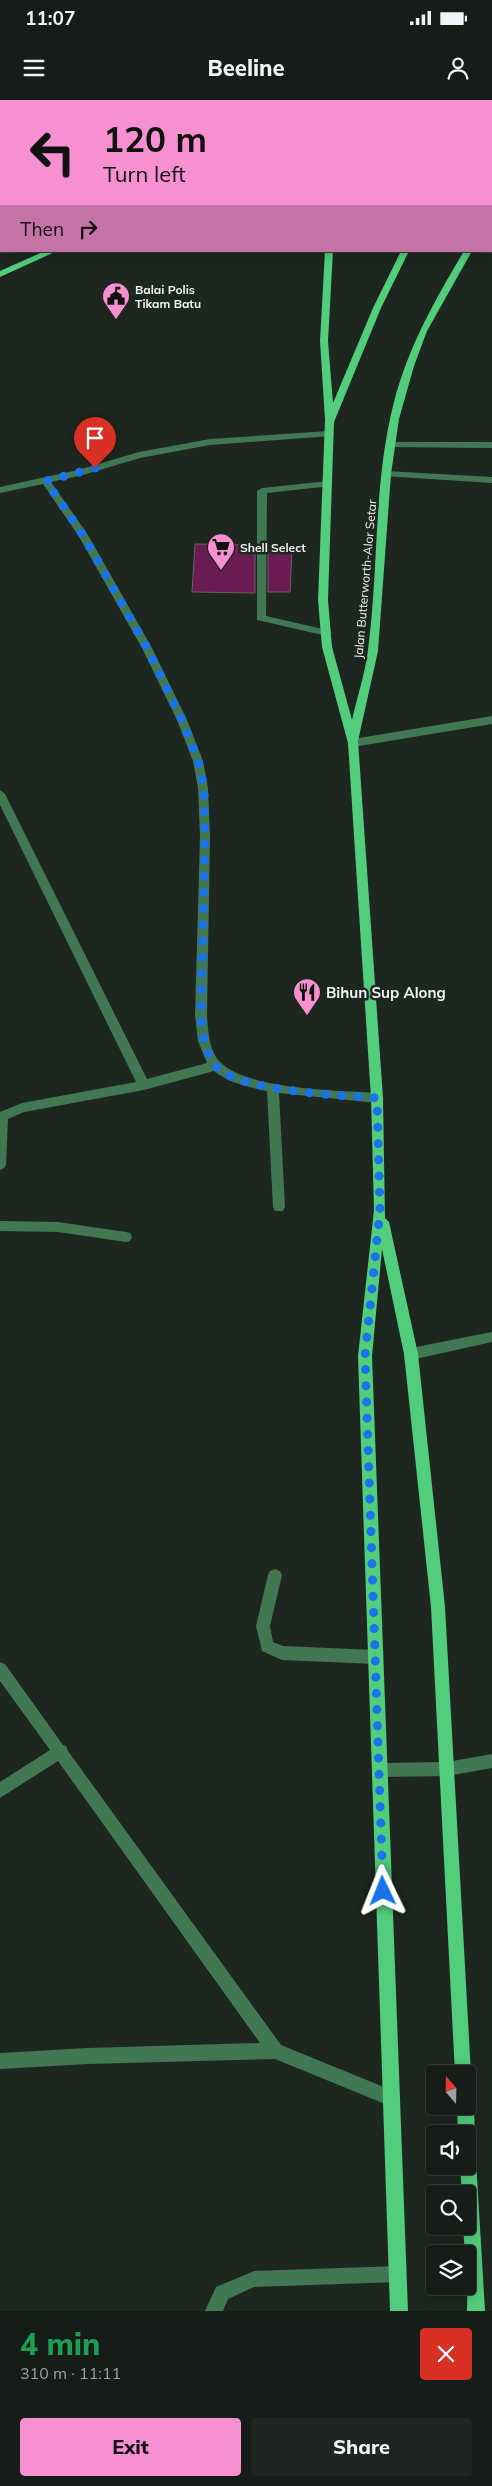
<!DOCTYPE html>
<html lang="en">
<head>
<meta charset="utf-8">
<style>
  body { margin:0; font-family:Mulish,sans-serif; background:#1f2521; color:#f1f3f6; height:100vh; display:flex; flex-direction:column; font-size:19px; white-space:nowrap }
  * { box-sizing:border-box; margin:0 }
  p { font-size:16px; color:#9ea1a2 }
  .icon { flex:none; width:28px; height:28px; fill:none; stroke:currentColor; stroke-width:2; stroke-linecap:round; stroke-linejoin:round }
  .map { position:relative; height:2211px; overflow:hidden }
  .details { display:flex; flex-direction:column; background:#161c18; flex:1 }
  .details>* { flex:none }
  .banner { position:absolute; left:0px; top:0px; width:492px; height:152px; box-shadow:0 2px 12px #0003,0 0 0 1px #353a37; background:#f690d1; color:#111; overflow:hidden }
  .needle { width:32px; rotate:340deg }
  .buttons { position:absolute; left:426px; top:1965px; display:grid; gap:10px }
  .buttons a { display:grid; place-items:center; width:50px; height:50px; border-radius:5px; background:#161c18; box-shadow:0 2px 12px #0003,0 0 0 1px #353a37; font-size:25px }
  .pin { position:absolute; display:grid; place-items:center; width:42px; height:42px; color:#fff; margin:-51px -21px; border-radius:50% 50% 50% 0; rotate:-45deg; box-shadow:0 0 5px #0007 }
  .pin .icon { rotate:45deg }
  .me { position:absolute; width:55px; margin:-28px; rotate:358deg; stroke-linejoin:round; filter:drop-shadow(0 0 4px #0008) }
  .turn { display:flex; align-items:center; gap:18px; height:105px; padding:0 20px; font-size:22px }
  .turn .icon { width:65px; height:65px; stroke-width:2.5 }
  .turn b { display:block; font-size:35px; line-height:42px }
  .then { display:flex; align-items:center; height:48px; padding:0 20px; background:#0003; gap:10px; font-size:19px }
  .round { display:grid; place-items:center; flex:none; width:52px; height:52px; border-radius:5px; background:#1f2521 }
  .summary { display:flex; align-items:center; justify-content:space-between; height:85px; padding:0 20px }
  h1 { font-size:30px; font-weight:800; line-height:38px; color:#1e9e55 }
  .action { display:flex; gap:10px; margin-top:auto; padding:10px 20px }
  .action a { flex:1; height:58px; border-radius:5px; background:#f690d1; color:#111; font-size:20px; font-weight:800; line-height:58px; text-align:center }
  .action a+a { background:#1f2521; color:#f1f3f6 }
  .status { display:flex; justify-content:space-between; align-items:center; height:35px; padding:0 25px; background:#161c18; direction:ltr }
  .status svg { height:14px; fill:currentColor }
  header { display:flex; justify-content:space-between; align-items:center; height:65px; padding:0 20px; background:#161c18; font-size:22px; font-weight:800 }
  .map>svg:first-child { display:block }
  .building { fill:#6b1c53; stroke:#6b6166 }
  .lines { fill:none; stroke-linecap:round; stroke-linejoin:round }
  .minor { fill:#417851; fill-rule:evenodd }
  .major { fill:#51cd7c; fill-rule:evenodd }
  .route { stroke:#1a73e8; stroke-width:9; stroke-dasharray:0 16.2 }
  .labels { text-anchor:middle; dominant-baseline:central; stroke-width:5; stroke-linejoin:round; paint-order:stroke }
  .far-poi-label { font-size:12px; font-weight:bold; fill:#f0f5f1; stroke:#1e2620; text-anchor:start }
  .far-street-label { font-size:12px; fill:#f0f5f1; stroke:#1e2620 }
  .poi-label { font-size:15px; font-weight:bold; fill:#f0f5f1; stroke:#1e2620; text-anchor:start }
</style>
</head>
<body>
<div class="status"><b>11:07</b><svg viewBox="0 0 49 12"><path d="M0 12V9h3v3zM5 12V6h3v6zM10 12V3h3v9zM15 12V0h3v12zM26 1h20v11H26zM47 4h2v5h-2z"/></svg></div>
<header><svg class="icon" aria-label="menu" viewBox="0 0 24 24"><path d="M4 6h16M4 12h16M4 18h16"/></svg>Beeline<svg class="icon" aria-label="person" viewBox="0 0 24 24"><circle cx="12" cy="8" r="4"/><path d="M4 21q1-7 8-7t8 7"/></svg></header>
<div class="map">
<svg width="492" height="2211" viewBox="0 0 492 2211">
  <rect width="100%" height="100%" fill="#1e2620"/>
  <!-- building -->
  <g class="building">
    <path d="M195 444 251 445V450H255V493L192 492Z"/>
    <path d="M268 450H292L290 492H268Z"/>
  </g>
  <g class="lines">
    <!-- minor -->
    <g class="minor">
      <rect x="88" y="0" width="8" height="1"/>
      <path d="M0 102 1 103V109L0 108Z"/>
      <path d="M329 331 334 334 332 336 210 345 140 358 83 375 51 382 88 435 152 548 187 620 203 661 208 688 210 736 207 915C208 930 209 951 220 962 248 990 338 990 377 993L383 998 377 1003 279 993 285 1107 283 1111H275L273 1107 267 991C248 987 229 983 214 971L144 990 24 1012 8 1019 6 1065 4 1068 0 1070V1012L22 1003 136 982 0 705V690L5 694 147 979 207 963 198 941 195 915 200 736 198 688 193 661 177 620 142 548 78 435 43 384 0 393V387L78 370 139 352 210 339Z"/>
      <path d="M389 342H492V348L386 347V343Z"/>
      <path d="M386 371 492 377V383L383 376V372Z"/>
      <path d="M328 381 331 382V386L267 393 266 516 327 530 332 533 327 536 257 520V391L262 388Z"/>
      <path d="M492 616V624L353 647 348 643 353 639Z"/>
      <path d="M0 1121 58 1122 126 1132 130 1133 132 1137 130 1141 126 1142 58 1132 0 1131Z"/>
      <path d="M492 1232V1242L411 1260 406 1258 404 1254 406 1250 411 1248Z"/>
      <path d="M275 1469 280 1471 282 1475 270 1526 273 1542 283 1546 375 1550 380 1552 382 1557 380 1562 375 1564 282 1560 262 1551 256 1526 268 1475 270 1471Z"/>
      <path d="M0 1562 5 1564 63 1645 66 1646 68 1651 281 1945 396 1992 398 1998 396 2004 390 2006 275 1959 88 1964 0 1969V1953L88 1948 260 1943 58 1661 0 1698V1682L50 1650 0 1581Z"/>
      <path d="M492 1654V1668L447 1676 379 1677 374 1675 372 1670 374 1665 379 1663 447 1662Z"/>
      <path d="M398 2166 404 2168 406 2174 404 2180 398 2182 254 2187 228 2199 223 2211H205L216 2187 254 2171Z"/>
    </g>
    <!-- major -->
    <g class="major">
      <path d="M492 34V39H491V34Z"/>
      <rect x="491" y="83" width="1" height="6"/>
      <path d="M492 105V112H491V106Z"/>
      <path d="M45 151H57L0 177V171Z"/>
      <path d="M325 151H333L328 241 333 303 373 208 401 151H409L381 208 334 322 328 500 332 547 352 620C357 597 365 574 368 550 379 468 373 383 394 302 408 247 435 200 464 151H472L427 231 414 266 399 319 391 374 378 551 358 641 383 998 385 1118 389 1122 418 1254 445 1507 471 1974 468 1980V1974H455L431 1507 404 1254 382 1149 372 1256 408 2211H390L358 1256 374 1110 371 998 348 643 322 547 318 500 325 320 320 241Z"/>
      <path d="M468 1999 471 2000C475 2011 476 2029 472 2040L468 2042V2034H458L457 2006H468Z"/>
      <path d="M468 2052 474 2054 476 2060 485 2211H467L468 2154H465L463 2126H468V2094H462L460 2066H468Z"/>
    </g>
  </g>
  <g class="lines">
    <!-- route -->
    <path class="route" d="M95 368 46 381 83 435 147 548 182 620 198 661 204 688 205 736 201 915C202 932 204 950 215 965 235 992 343 995 377 998L380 1110 365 1256 383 1791"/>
  </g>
  <!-- icons -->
  <defs>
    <g id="civic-pin" transform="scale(1.4375)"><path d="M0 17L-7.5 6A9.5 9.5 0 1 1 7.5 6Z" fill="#f690d1" stroke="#1e2620"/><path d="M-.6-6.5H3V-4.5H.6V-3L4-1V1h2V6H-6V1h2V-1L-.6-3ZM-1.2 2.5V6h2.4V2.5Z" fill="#111"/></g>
    <g id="supermarket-pin" transform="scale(1.4375)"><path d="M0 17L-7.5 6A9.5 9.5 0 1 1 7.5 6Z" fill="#f690d1" stroke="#1e2620"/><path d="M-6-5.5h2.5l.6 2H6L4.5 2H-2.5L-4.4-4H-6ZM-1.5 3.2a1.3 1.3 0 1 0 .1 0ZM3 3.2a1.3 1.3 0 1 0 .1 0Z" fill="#111"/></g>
    <g id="restaurant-pin" transform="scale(1.4375)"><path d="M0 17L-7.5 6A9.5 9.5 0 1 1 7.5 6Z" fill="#f690d1" stroke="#1e2620"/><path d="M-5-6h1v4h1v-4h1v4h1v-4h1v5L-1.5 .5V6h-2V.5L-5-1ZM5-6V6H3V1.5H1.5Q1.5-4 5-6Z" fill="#111"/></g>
  </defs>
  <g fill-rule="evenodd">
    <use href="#civic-pin" x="116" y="196"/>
    <use href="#supermarket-pin" x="221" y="447"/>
    <use href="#restaurant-pin" x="307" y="892"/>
  </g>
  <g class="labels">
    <!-- far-poi labels -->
    <g class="far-poi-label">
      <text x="135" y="189">Balai Polis<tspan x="135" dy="14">Tikam Batu</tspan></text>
      <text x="240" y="447">Shell Select</text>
    </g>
    <!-- far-street labels -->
    <g class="far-street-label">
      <text transform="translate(365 479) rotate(-85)">Jalan Butterworth-Alor Setar</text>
    </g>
    <!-- poi labels -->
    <g class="poi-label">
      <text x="326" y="892">Bihun Sup Along</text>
    </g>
  </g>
</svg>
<div class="buttons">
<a><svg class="needle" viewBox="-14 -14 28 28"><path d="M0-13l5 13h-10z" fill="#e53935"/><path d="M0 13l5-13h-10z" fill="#9ea1a2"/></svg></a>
<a><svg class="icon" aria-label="sound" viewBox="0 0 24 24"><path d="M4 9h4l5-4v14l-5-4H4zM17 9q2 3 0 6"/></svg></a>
<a><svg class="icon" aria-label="search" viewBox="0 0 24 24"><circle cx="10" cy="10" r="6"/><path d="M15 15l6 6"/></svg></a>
<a><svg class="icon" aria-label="layers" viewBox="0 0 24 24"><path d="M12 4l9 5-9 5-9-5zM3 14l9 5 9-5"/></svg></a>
</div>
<div class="pin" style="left:95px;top:368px;background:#d93025"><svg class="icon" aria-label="arrive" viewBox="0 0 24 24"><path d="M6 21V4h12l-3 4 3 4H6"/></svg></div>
<svg class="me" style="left:383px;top:1791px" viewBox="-20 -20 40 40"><path d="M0-17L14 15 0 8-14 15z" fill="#1a73e8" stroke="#fff" stroke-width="4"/></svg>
<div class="banner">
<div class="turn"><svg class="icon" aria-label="left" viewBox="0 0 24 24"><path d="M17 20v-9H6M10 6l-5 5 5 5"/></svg><div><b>120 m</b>Turn left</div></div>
<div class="then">Then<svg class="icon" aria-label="right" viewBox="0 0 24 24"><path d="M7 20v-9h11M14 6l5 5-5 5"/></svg></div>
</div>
</div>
<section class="details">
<div class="summary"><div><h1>4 min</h1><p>310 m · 11:11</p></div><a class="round" style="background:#d93025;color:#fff"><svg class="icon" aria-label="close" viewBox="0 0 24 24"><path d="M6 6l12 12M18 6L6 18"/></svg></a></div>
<div class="action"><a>Exit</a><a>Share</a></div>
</section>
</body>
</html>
